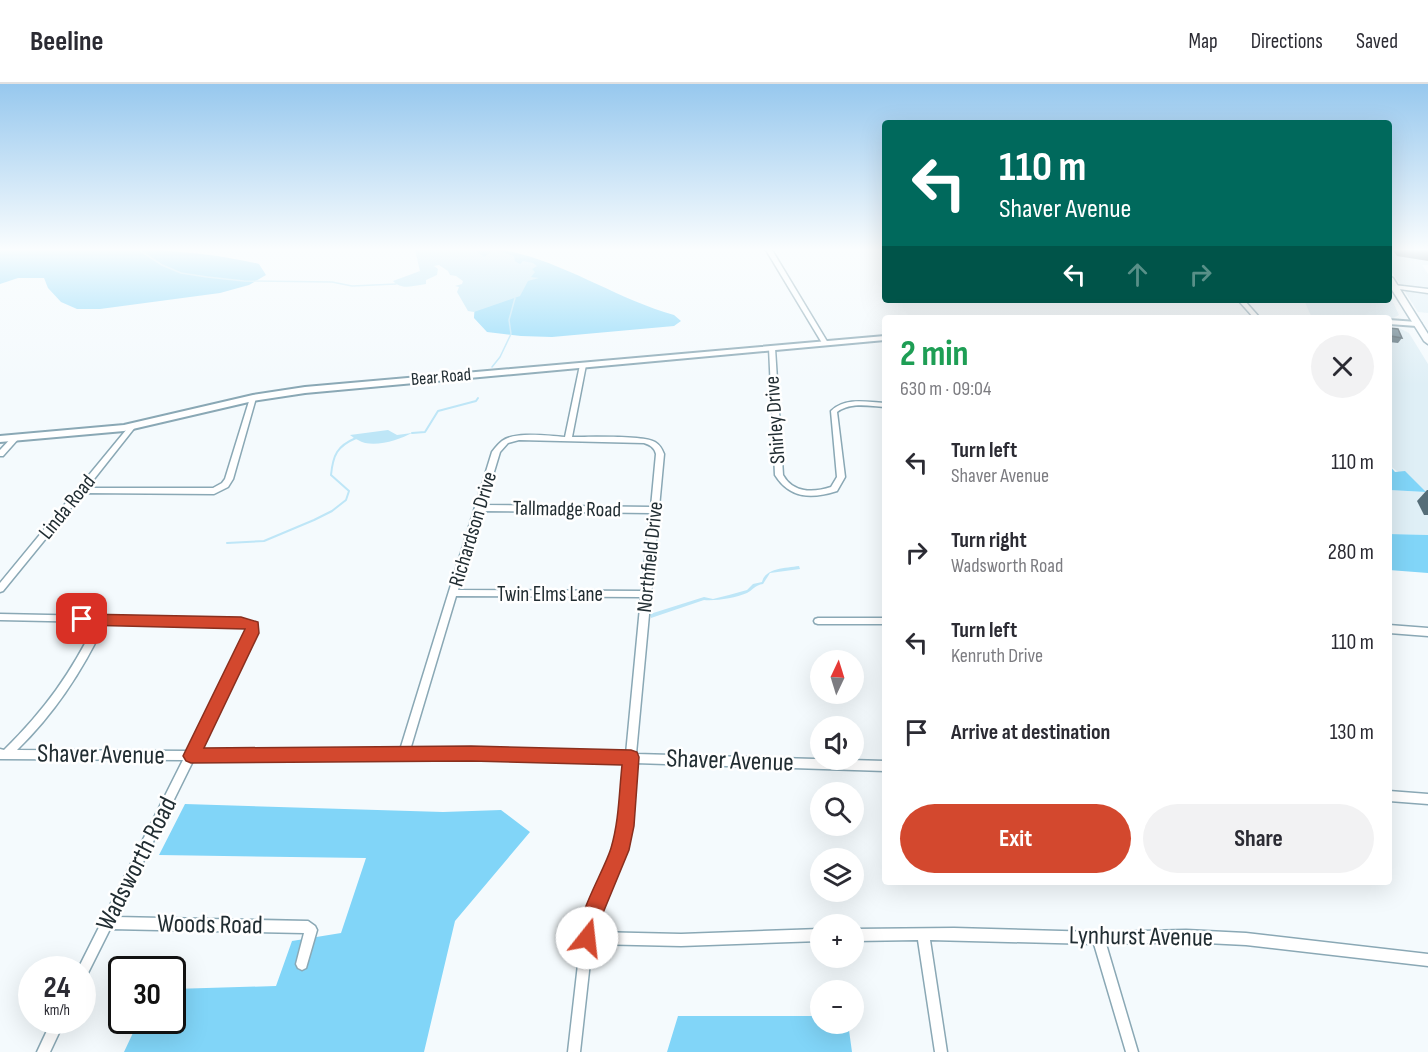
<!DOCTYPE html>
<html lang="en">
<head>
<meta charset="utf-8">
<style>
  body { margin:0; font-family:"Sofia Sans Condensed",sans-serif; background:#f2f2f3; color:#2b2b33; height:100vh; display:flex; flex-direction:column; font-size:22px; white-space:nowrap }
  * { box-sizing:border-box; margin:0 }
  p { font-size:20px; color:#7c7c81 }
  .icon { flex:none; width:33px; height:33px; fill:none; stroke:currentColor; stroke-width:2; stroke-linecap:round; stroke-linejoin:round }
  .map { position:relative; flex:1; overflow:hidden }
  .drawer { position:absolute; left:882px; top:231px; width:510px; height:570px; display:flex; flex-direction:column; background:#fff; border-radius:6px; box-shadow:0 6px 24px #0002 }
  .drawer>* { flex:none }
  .guide { position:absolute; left:882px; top:36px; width:510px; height:183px; border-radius:6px; box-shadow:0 6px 24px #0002; background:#00695c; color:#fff; overflow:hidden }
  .needle { width:39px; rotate:4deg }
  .buttons { position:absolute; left:810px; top:566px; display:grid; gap:12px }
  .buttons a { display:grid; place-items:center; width:54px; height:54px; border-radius:50%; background:#fff; box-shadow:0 6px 24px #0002; font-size:30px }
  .speed { position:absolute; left:18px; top:872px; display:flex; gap:12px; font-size:30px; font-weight:700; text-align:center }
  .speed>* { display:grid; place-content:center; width:78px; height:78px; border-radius:50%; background:#fff; box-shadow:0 6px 24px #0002; line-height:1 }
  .speed small { font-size:15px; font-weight:400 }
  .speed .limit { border:3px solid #111; border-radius:9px; background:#fff; color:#111 }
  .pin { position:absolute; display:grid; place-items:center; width:51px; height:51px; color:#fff; margin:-26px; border-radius:12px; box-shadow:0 3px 9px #0006 }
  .me { position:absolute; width:66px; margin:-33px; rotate:16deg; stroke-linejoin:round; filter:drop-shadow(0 0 4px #0008) }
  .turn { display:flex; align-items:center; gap:21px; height:126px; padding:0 18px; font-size:27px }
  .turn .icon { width:78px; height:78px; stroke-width:2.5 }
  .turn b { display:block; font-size:42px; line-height:51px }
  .lanes { display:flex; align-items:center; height:57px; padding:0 18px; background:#0003; justify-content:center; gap:30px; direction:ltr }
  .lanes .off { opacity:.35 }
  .round { display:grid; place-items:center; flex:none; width:63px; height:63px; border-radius:32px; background:#f2f2f3 }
  .summary { display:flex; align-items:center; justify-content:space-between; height:102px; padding:0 18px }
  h1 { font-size:36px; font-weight:700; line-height:45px; color:#1e9e55 }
  .primary-button { display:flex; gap:12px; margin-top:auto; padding:12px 18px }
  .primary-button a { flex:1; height:69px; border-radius:36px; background:#d3482e; color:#fff; font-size:24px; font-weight:700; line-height:69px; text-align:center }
  .primary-button a+a { background:#f2f2f3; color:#2b2b33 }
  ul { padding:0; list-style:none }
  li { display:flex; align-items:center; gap:18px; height:90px; padding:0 18px }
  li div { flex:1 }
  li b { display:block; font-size:22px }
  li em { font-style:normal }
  header { display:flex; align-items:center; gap:36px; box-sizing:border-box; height:84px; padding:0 30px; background:#fff; border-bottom:2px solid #e1e1e2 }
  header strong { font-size:28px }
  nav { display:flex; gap:33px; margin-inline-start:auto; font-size:21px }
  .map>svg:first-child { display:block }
  .built { fill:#dfeff6 }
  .green { fill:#8ed9f9 }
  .forest { fill:#81d5f8 }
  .water { fill:#bee6f7 }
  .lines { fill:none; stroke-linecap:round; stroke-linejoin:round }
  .stream-far1 { stroke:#bee6f7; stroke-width:1.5 }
  .stream { stroke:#bee6f7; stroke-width:2 }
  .minor-casing { stroke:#8aa8b5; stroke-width:3 }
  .secondary-casing { stroke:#8aa8b5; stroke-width:4 }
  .primary-casing { stroke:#8aa8b5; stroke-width:3 }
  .minor { fill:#fff; fill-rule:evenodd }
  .secondary { fill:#fff; fill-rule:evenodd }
  .primary { fill:#fff; fill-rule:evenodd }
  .wall { fill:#556d78 }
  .building { fill:#637f8c; stroke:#455962; stroke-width:1.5 }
  .route { fill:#d3482e; stroke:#892f1e; stroke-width:1.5 }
  .labels { text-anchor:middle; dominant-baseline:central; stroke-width:5; stroke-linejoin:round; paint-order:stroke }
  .far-street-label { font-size:18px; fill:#212d32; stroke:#fff }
  .street-label { font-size:21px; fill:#212d32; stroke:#fff }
  .near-street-label { font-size:26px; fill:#212d32; stroke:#fff }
</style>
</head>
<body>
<header>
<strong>Beeline</strong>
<nav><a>Map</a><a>Directions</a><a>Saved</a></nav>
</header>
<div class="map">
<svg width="1428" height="968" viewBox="0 0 1428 968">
  <rect width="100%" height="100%" fill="#f4fafd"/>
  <!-- built -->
  <g class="built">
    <path d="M1389 166H1428V181H1422L1428 190V229L1418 228 1389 183Z"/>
    <path d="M1389 210 1399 231 1393 234H1312L1304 216H1389Z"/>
    <path d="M1389 243H1397L1409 249 1428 280V451L1389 450V406L1425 408 1389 381Z"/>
  </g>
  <!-- green -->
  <g class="green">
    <path d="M0 166C86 165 175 160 259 180L266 191 249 201 220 209 100 225H77L61 218 48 204 44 194H18L0 200Z"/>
    <path d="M426 166C452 166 483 161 508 167 566 179 617 215 674 231L681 237 674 242 552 253 521 252 487 248 474 234C474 228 476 220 474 214 466 193 443 179 426 166Z"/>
  </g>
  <!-- forest -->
  <g class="forest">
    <path d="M1389 381 1395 388 1405 387 1426 408 1389 406Z"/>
    <path d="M1389 450 1428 451V489L1389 486Z"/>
    <path d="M185 720 443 728 501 726 530 748 455 837 424 968H124L139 936H172L173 905 276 902 292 857 341 849 366 774 159 771Z"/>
    <path d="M678 932H820V939H848L852 968H667Z"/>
  </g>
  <!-- water -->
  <g class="water">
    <path d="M415 166H474L484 173 494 166 514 172 515 177 520 180 523 177 533 179 537 182 532 185 535 188 531 193 539 194 528 197 520 212 474 228 468 227 457 208 459 203 455 202 462 200 463 197 456 192 450 191 448 187 439 181 434 182 438 185 437 191 426 196V200C416 201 402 207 393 197L420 187Z"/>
    <path d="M388 346 397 351 412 349C399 356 372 365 358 356 355 355 353 353 350 351Z"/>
    <path d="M799 482 800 485 770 489 763 500C755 501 753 506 747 509 735 514 717 517 704 516L651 534 650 530 704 513 713 515 729 511 747 506 753 500 762 498C765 484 786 484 799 482Z"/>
  </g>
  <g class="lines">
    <!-- stream-far1 -->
    <g class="stream-far1">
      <path d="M139 166 162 181 181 189 207 193 244 197 332 198 352 202 396 200"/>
      <path d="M492 283 500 273 511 250 509 236 515 214"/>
    </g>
    <!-- stream -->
    <g class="stream">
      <path d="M412 349 425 348 438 327 476 317 478 314"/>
      <path d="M227 459 264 457 314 436 332 427 346 416 349 407 331 391C333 371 337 362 356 354"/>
    </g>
    <!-- minor casing -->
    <g class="minor-casing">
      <g id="minor">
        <path d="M766 166H772L828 259 827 260H823L822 259Z"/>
        <path d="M1394 201 1428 205V209L1392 204V202Z"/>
        <path d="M1238 216H1244L1260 234H1254Z"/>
        <path d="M772 262 775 264 783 391C793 409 813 409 831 403L837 393 831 327C845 313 867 318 885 319V323C869 322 851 318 837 328L845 393 837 407C812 415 790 415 775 391L769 264Z"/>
        <path d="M583 279 586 281 572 353C589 353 643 351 655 358 660 361 662 365 664 370L636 670 885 677V687L635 679C634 708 634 739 625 766 616 794 602 820 594 848L681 850 820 845V857L681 862 592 860 580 968H568L581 854 588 829 615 766 621 742 625 679 471 675 193 677 116 833 308 837 315 842 317 846 306 884 302 886 298 884 296 880 304 849 110 845 86 893 82 895V885H78L183 676 0 675V665L4 666C44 627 72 588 96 538L0 536V530L241 535 256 540 257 542 256 549 198 667 400 666 492 368C495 364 498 360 502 357 515 347 548 352 565 353L580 281ZM519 356 644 359C650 361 654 363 656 370L651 423 484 421 500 368 508 359ZM482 427 650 429 642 507 458 506ZM456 512 641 513 626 670 471 665 410 666ZM105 539 241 541 248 544V549L188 667 17 666C55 629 83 586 105 539Z"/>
        <path d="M253 312 256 314 233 395 228 403 214 410 83 409 3 507 0 508V499L131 340H135L136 342 87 404H213L222 399 225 395 250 314Z"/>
        <path d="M14 351H18L20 353 3 372H0V366Z"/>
        <path d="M818 534H885V540H818L815 539 814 537 815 535Z"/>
        <path d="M1389 541 1428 544V552L1389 549Z"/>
        <path d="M1389 707 1428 710V720L1389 717Z"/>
        <path d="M954 844 1098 848 1186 846 1246 849 1428 870V882L1246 861 1186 858 1106 860 1138 968H1126L1094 860 930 856 947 968H935L918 856 854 857V845Z"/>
        <path d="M52 936H65L50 968H37Z"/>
      </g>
    </g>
    <!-- secondary casing -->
    <g class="secondary-casing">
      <g id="secondary">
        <path d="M1389 236 1417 238 1421 240 1417 242 1389 240Z"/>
        <path d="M885 252V256L305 309 253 317 124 347 0 358V352L124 341 253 311 305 303Z"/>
      </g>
    </g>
    <!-- primary casing -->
    <g class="primary-casing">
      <path id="primary" d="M1389 192 1393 194 1428 250V260L1424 257 1389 201Z"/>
    </g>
    <!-- minor -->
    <use href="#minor" class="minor"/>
    <!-- secondary -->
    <use href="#secondary" class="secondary"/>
    <!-- primary -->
    <use href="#primary" class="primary"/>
  </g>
  <!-- wall -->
  <g class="wall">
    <path d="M1393 166H1428V177L1397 172Z"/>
    <path d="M1389 244 1402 254 1398 259 1389 258Z"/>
    <path d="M1427 406H1428V431H1424L1417 417Z"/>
  </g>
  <!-- building -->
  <path class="building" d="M1389 244 1398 245 1402 254 1391 252 1389 249Z"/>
  <!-- sky -->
  <linearGradient id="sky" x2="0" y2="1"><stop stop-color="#97c8ee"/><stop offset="0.55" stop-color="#fafdfe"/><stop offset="1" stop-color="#fafdfe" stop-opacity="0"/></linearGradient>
  <rect width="1428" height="301" fill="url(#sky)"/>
  <!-- route -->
  <path class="route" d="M82 530 241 533 258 538 259 549 204 664 471 662 631 666 637 668 639 673 634 742 629 766 603 829 594 861 587 864 580 861C571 839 604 788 611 764 619 737 619 709 622 681L471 677 191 679 186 677 183 672 245 545 82 541 77 539 75 535 77 531Z"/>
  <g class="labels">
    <!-- far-street labels -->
    <g class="far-street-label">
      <text transform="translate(441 293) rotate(-5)">Bear Road</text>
    </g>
    <!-- street labels -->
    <g class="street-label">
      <text transform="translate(775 336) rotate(-94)">Shirley Drive</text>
      <text transform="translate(67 423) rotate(-51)">Linda Road</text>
      <text transform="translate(567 425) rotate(1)">Tallmadge Road</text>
      <text transform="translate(473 445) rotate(-73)">Richardson Drive</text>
      <text transform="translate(650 473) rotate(-84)">Northfield Drive</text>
      <text x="550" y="510">Twin Elms Lane</text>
    </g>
    <!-- near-street labels -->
    <g class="near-street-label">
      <text transform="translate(101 671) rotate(1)">Shaver Avenue</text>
      <text transform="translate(730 677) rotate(2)">Shaver Avenue</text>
      <text transform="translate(137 780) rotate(-63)">Wadsworth Road</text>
      <text transform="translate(210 841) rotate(1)">Woods Road</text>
      <text transform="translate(1141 853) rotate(1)">Lynhurst Avenue</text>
    </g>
  </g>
</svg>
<div class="buttons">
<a><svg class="needle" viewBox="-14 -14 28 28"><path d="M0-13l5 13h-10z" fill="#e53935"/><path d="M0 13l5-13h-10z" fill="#7c7c81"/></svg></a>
<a><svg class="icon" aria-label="sound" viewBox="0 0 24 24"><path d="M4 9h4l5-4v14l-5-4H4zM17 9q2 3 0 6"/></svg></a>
<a><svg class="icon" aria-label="search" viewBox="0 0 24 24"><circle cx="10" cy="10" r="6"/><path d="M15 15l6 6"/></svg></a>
<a><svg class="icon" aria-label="layers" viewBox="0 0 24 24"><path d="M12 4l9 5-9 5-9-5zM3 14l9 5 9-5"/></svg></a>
<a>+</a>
<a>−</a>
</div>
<div class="speed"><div>24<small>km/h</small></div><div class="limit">30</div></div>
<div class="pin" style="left:82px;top:535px;background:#d93025"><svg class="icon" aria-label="arrive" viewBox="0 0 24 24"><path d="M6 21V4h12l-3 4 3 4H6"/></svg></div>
<svg class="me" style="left:587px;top:854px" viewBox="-20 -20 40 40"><circle r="19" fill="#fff"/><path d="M0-13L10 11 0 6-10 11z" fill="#d3482e"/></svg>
<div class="guide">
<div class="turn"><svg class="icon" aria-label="left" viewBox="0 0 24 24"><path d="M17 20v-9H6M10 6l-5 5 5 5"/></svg><div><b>110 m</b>Shaver Avenue</div></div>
<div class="lanes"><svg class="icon" aria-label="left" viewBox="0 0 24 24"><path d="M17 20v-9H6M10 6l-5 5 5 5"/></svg><svg class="icon off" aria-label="ahead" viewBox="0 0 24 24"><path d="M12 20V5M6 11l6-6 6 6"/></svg><svg class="icon off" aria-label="right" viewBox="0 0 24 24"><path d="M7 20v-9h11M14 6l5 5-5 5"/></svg></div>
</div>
<section class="drawer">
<div class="summary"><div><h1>2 min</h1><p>630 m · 09:04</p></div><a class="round"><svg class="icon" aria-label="close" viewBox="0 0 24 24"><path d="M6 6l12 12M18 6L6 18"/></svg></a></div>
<ul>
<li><svg class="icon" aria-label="left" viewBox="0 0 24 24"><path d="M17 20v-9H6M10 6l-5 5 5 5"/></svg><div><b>Turn left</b><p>Shaver Avenue</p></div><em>110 m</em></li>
<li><svg class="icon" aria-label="right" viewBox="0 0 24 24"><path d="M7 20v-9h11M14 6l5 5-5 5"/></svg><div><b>Turn right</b><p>Wadsworth Road</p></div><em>280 m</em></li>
<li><svg class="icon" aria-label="left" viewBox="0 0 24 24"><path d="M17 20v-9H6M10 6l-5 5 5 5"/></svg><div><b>Turn left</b><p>Kenruth Drive</p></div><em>110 m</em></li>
<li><svg class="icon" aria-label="arrive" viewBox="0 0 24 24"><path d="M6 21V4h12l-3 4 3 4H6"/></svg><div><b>Arrive at destination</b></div><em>130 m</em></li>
</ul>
<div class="primary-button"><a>Exit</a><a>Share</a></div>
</section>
</div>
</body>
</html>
